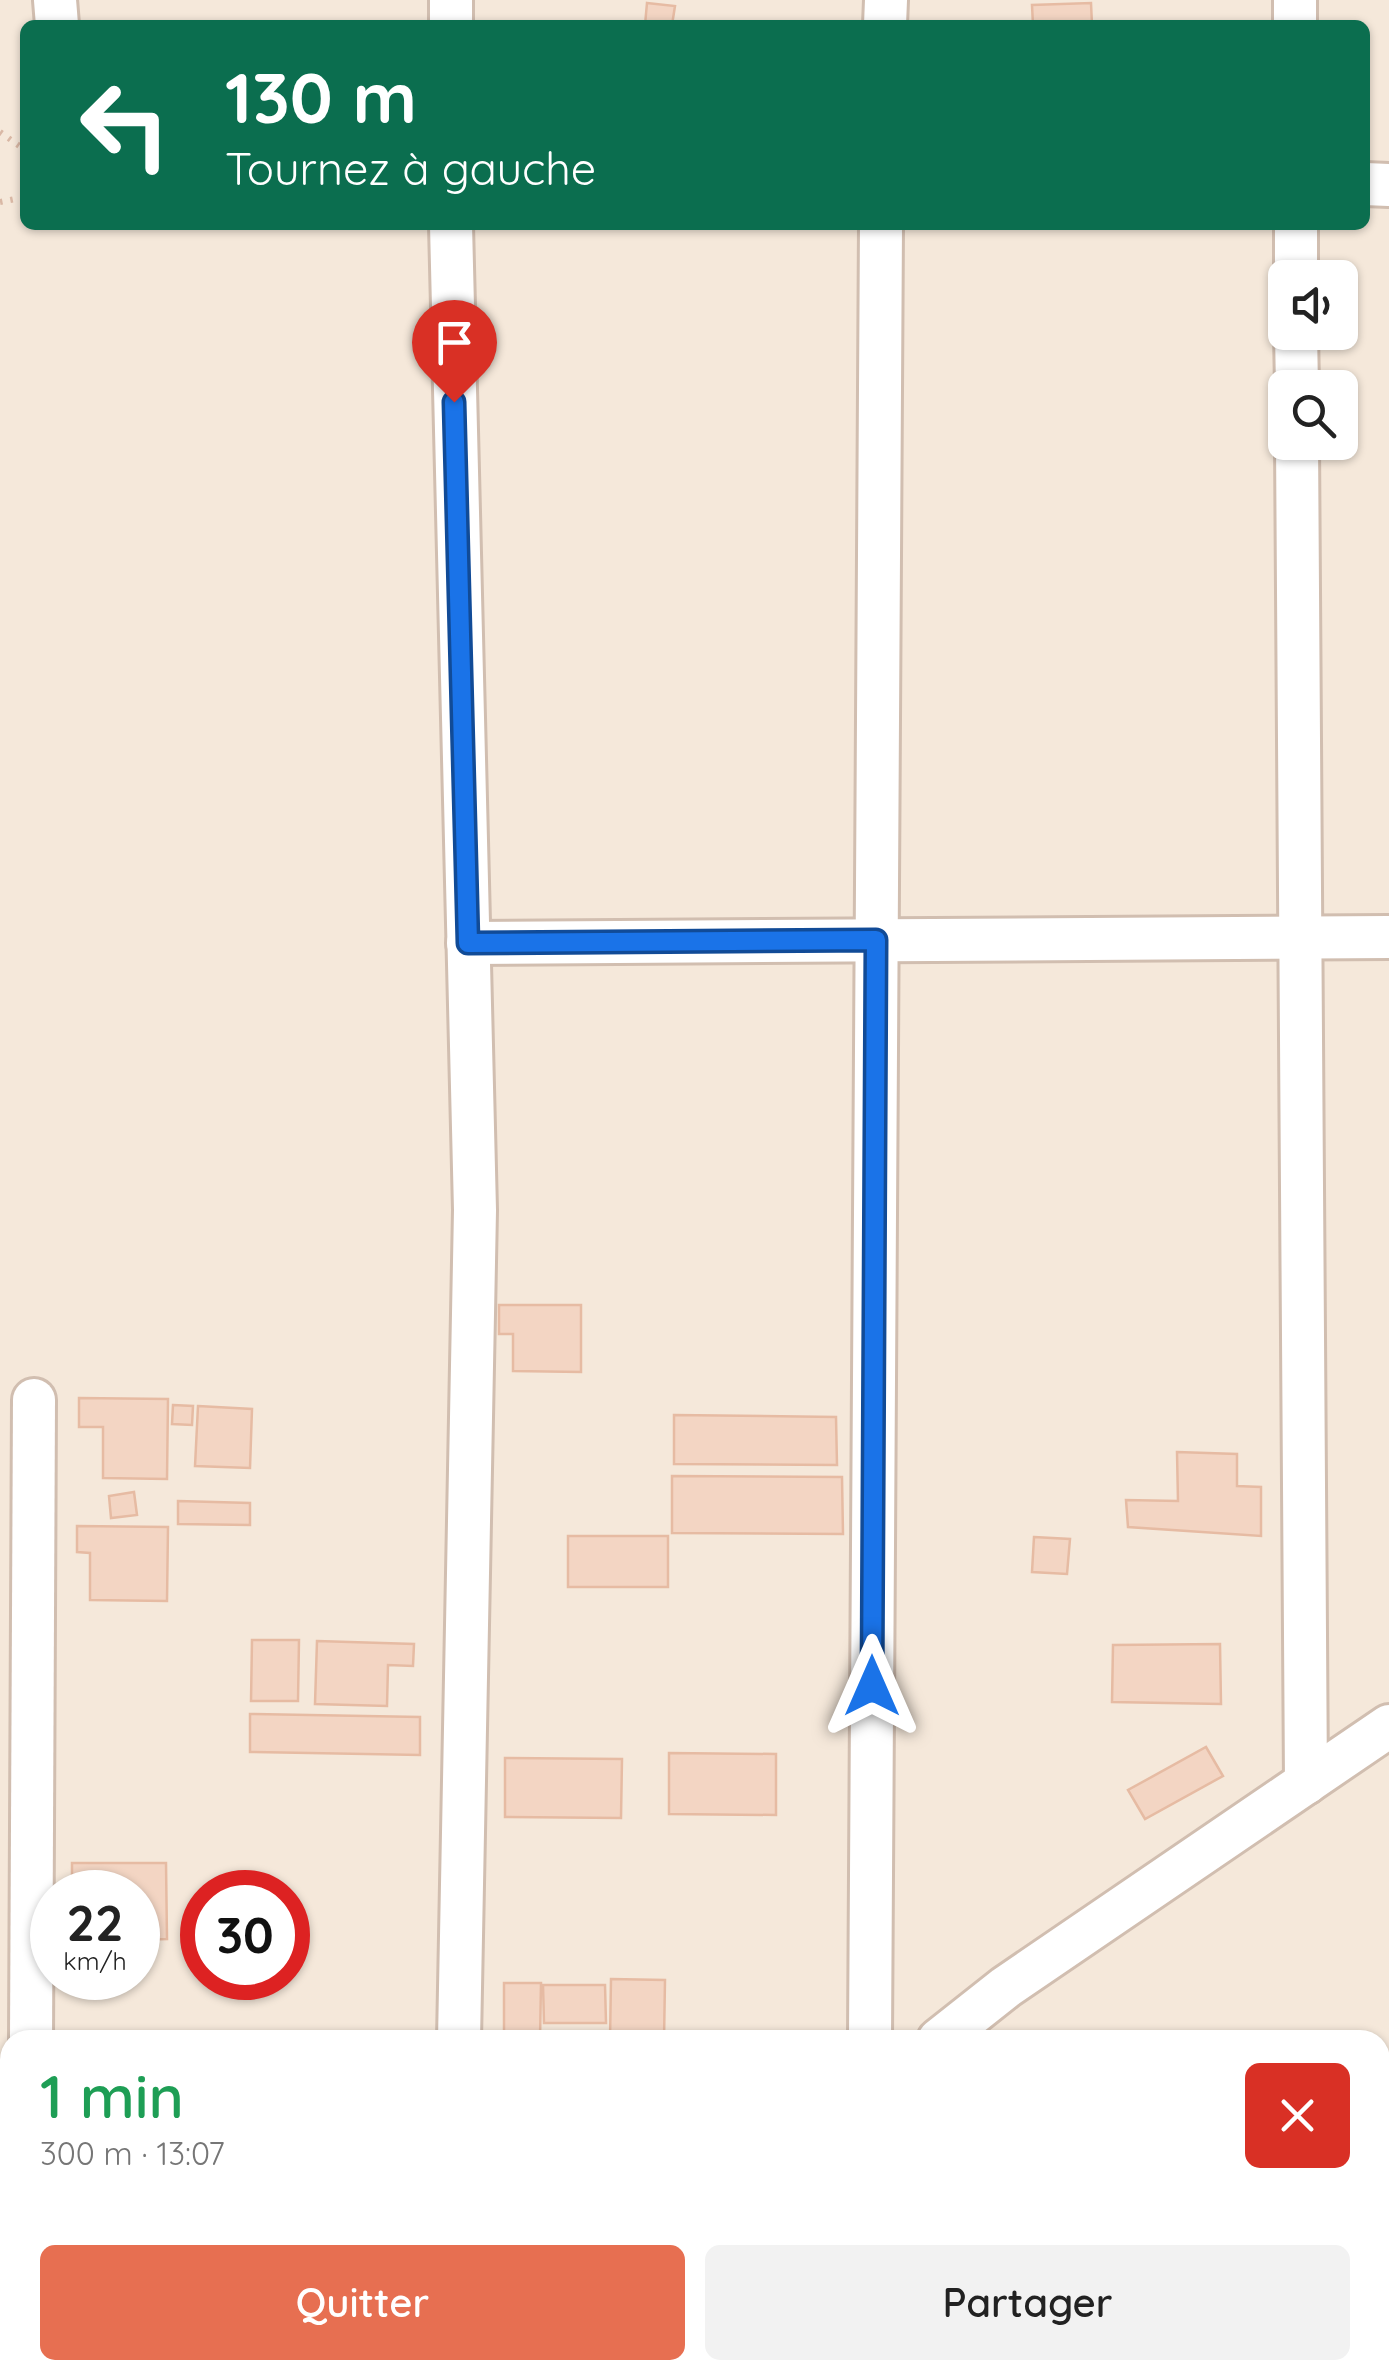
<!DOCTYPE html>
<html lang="fr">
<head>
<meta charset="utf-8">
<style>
  body { margin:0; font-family:Quicksand,sans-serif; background:#f2f2f2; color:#222; height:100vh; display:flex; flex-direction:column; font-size:38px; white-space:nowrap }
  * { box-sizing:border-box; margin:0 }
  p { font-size:32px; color:#767676 }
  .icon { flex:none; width:55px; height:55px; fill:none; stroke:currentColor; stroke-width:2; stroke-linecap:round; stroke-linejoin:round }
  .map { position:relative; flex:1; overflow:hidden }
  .drawer { position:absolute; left:0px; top:2030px; width:1390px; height:350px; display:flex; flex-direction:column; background:#fff; border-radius:30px 30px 0 0; box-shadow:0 2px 8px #0004 }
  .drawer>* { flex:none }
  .guide { position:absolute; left:20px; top:20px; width:1350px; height:210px; border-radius:15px; box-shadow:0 2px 8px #0004; background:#0b6e4f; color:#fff; overflow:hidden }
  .buttons { position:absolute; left:1268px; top:260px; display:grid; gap:20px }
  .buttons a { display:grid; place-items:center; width:90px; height:90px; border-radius:15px; background:#fff; box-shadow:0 2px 8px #0004; font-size:50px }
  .speed { position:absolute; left:30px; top:1870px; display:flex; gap:20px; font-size:50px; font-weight:700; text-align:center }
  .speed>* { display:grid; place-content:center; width:130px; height:130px; border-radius:50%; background:#fff; box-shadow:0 2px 8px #0004; line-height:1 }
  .speed small { font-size:25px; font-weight:400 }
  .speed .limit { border:15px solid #d22; background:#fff; color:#111 }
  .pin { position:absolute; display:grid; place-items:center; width:85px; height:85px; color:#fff; margin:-102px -42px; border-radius:50% 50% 50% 0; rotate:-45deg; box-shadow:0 0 10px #0007 }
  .pin .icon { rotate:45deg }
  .me { position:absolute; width:110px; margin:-55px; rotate:0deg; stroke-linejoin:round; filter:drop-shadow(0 0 8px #0008) }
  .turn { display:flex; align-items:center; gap:35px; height:210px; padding:0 40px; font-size:45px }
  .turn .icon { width:130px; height:130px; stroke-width:2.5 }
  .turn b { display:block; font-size:70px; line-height:85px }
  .round { display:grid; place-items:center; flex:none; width:105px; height:105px; border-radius:15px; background:#f2f2f2 }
  .overview { display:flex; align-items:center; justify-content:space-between; height:170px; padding:0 40px }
  h1 { font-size:60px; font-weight:600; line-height:75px; color:#1e9e55 }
  .button { display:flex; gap:20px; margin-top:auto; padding:20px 40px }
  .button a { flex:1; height:115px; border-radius:15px; background:#e76f51; color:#fff; font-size:40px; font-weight:600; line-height:115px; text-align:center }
  .button a+a { background:#f2f2f2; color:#222 }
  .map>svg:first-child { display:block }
  .residential { fill:#f5e8da; fill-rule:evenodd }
  .building { fill:#f3d5c3; stroke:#e6bba3; stroke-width:2.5 }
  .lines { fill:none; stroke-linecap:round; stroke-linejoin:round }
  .minor-casing { stroke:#d1beb0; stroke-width:48 }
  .path { stroke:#d9b8a5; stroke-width:6; stroke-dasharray:2.5 8; stroke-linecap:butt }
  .minor { stroke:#fff; stroke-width:42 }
  .route-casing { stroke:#114b97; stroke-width:25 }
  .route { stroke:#1a73e8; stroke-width:18 }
</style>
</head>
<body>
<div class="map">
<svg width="1389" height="2380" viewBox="0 0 1389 2380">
  <rect width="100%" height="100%" fill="#fdf6ec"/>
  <!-- residential -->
  <path class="residential" d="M0 0H1389V2380H0ZM25 25H1365V225H25ZM1285 278H1340V332H1285ZM1285 388H1340V442H1285ZM52 1892H138V1978H52ZM202 1892H288V1978H202ZM10 2040H1380V2370H10Z"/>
  <!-- building -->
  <g class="building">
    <path d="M647 3 675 6 672 25H645Z"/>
    <path d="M1091 3 1092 25H1033L1032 5Z"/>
    <path d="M499 1305H581V1372L513 1371V1334H499Z"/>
    <path d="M79 1398 168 1399 167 1479 103 1478V1427H79Z"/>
    <path d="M173 1405 193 1406 192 1425 172 1424Z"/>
    <path d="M198 1406 252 1409 250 1468 195 1466Z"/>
    <path d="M674 1415 836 1417 837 1465 674 1464Z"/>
    <path d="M1177 1452 1237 1454V1486L1261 1487V1536L1128 1527 1126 1500 1178 1501Z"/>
    <path d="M672 1476 842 1477 843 1534 672 1533Z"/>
    <path d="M134 1492 137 1515 111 1518 109 1496Z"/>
    <path d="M178 1501 250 1503V1525L178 1524Z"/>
    <path d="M77 1526 168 1527 167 1601 90 1600V1553L77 1552Z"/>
    <rect x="568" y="1536" width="100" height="51"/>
    <path d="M1034 1537 1070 1539 1067 1574 1032 1572Z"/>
    <path d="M252 1640H299L298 1701H251Z"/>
    <path d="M317 1641 414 1644 413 1666 388 1665 387 1706 315 1704Z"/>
    <path d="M1220 1644 1221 1704 1112 1702 1113 1645Z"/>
    <path d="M250 1714 420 1717V1755L250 1752Z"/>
    <path d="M1206 1747 1223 1776 1145 1819 1128 1790Z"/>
    <path d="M669 1753 776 1754V1815L669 1814Z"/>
    <path d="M505 1758 622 1759 621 1818 505 1817Z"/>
    <path d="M72 1863H166L167 1939 138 1940V1892H91V1888H72Z"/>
    <path d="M611 1979 665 1980 664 2040H610Z"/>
    <path d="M504 1983H541L540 2040H504Z"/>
    <path d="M543 1985H605L606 2023H544Z"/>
    <path d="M912 2370H951L949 2380Z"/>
  </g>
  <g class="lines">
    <!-- minor casing -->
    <g class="minor-casing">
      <g id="minor">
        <path d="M55 0 57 25"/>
        <path d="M451 25V0"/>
        <path d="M885 25 886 0"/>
        <path d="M1295 25V0"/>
        <path d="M1365 184 1389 185"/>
        <path d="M451 225 475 1210 459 2040"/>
        <path d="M1296 225V278"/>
        <path d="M1296 332 1297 388"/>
        <path d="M1297 442 1306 1783"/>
        <path d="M468 943 1389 937"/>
        <path d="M31 2040 34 1400"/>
        <path d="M870 2040 881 225"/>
        <path d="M939 2040 1006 1987 1389 1726"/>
        <path d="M29 2380 30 2370"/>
        <path d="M395 2380 413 2370"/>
      </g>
    </g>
    <!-- path -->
    <g class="path">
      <path d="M0 132 25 150"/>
      <path d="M0 202 25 197"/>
      <path d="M1086 2370 1088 2380"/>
    </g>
    <!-- minor -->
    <use href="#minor" class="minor"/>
  </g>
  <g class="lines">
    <!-- route casing -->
    <g class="route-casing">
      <path id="route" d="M454 402 468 943 876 940 872 1686"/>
    </g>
    <!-- route -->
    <use href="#route" class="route"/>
  </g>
</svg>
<div class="buttons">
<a><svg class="icon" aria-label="sound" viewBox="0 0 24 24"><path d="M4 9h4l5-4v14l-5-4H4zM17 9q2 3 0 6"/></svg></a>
<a><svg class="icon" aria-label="search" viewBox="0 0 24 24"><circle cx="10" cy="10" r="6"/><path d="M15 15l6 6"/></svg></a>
</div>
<div class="speed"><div>22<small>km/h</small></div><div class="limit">30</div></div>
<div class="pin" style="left:454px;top:402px;background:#d93025"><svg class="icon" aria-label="arrive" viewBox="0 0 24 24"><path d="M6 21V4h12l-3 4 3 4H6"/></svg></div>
<svg class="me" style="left:872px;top:1686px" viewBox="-20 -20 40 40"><path d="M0-17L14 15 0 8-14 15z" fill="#1a73e8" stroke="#fff" stroke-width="4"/></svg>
<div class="guide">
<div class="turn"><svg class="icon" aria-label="left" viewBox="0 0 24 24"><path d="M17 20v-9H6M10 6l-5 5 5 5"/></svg><div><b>130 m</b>Tournez à gauche</div></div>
</div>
<section class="drawer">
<div class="overview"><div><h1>1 min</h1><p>300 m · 13:07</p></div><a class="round" style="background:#d93025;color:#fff"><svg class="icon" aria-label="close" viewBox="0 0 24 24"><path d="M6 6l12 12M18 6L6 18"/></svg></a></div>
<div class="button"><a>Quitter</a><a>Partager</a></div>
</section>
</div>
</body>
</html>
